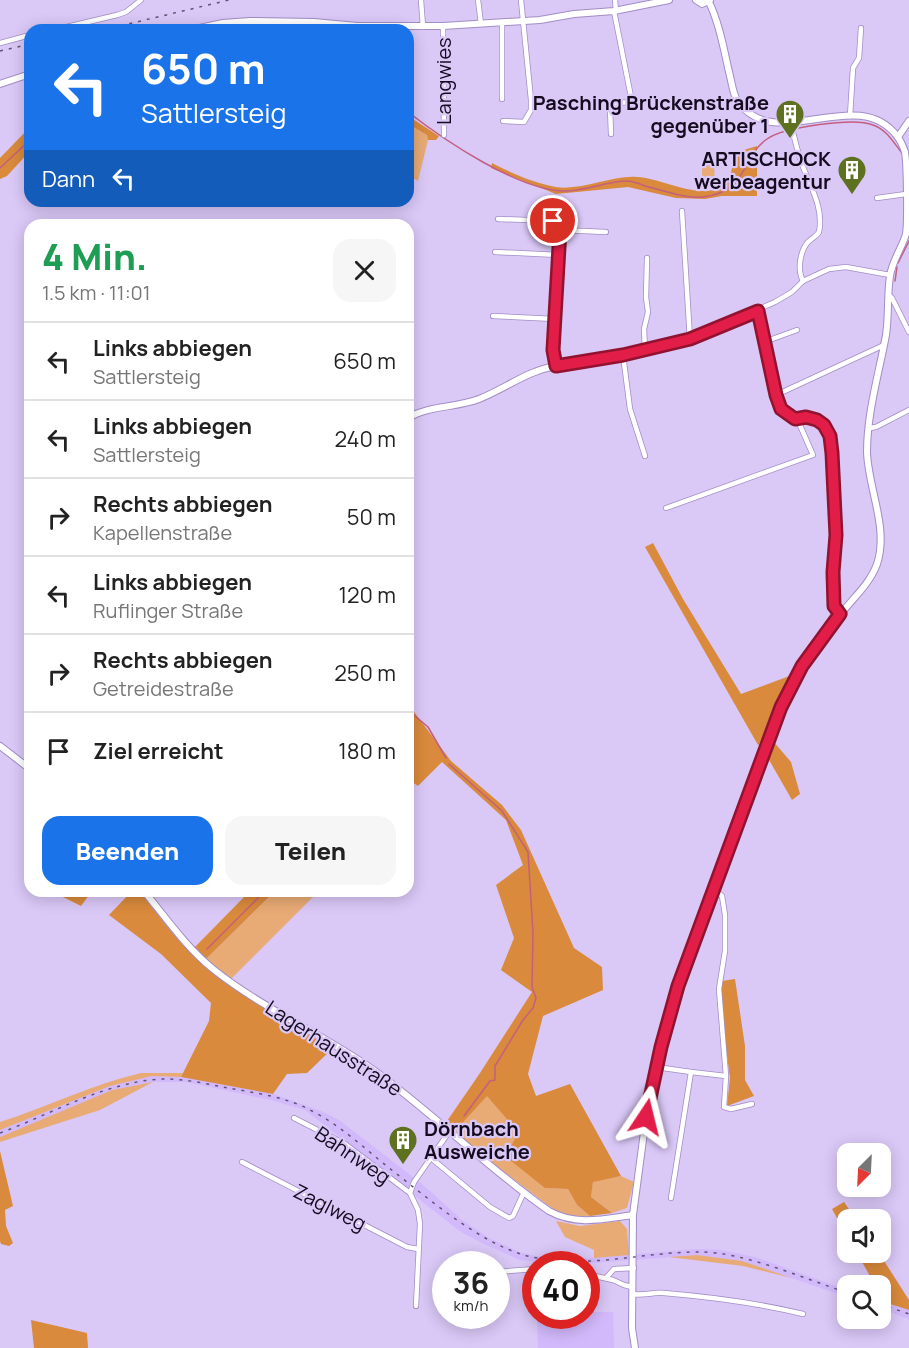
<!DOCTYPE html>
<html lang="de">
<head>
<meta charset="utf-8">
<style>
  body { margin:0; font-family:Manrope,sans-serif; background:#f6f6f6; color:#222; height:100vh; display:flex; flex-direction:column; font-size:22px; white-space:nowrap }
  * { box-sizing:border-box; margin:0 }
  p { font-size:20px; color:#767676 }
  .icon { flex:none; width:33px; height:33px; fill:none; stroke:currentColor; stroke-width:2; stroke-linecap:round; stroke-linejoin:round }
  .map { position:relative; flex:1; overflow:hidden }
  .details { position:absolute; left:24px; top:219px; width:390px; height:678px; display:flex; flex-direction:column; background:#fff; border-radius:18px; box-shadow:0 3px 15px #0003 }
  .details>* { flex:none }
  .guide { position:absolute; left:24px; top:24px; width:390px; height:183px; border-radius:18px; box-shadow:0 3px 15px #0003; background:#1a73e8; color:#fff; overflow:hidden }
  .needle { width:39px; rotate:204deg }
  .controls { position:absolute; left:837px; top:1143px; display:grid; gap:12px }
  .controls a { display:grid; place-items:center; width:54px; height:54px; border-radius:12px; background:#fff; box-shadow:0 3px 15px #0003; font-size:30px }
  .speed { position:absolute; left:432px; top:1251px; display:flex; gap:12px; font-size:30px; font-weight:700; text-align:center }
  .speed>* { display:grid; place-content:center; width:78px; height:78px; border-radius:50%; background:#fff; box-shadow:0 3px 15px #0003; line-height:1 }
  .speed small { font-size:15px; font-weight:400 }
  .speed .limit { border:9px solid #d22; background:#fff; color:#111 }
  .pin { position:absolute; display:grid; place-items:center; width:51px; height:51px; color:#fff; margin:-26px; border:3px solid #fff; border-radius:50%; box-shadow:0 2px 6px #0007 }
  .me { position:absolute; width:66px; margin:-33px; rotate:10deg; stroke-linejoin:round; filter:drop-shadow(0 0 4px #0008) }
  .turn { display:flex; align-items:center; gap:21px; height:126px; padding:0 18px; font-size:27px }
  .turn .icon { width:78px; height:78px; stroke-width:2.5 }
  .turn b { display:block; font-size:42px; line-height:51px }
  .then { display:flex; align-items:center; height:57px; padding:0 18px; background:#0003; gap:12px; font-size:22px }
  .round { display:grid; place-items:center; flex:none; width:63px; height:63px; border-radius:18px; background:#f6f6f6 }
  .headline { display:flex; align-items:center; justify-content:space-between; height:102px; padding:0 18px }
  h1 { font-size:36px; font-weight:800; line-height:45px; color:#1e9e55 }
  .action { display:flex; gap:12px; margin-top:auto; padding:12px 18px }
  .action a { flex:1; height:69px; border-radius:18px; background:#1a73e8; color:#fff; font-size:24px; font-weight:800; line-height:69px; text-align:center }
  .action a+a { background:#f6f6f6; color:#222 }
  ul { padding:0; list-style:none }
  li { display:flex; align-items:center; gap:18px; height:78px; padding:0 18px; border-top:2px solid #e0e0e0 }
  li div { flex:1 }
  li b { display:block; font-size:22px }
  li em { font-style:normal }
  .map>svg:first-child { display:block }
  .built { fill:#d2b9fb }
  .green { fill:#e8ab76 }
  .forest { fill:#d98a3c }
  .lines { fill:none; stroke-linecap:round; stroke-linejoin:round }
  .stream { stroke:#c45f7f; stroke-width:1.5 }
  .minor-casing { stroke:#a28dc5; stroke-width:6 }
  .tertiary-casing { stroke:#a28dc5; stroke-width:8 }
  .minor { stroke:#fff; stroke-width:4.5 }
  .tertiary { stroke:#fff; stroke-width:6 }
  .rail { stroke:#615473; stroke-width:1.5; stroke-dasharray:3 6; stroke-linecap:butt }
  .route-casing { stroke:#92132f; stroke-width:15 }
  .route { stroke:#e11d48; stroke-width:10 }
  .labels { text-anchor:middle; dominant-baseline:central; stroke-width:4.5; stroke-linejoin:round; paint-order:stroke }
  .street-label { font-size:20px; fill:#140b1f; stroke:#dac8f7 }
  .poi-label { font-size:20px; font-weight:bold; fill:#140b1f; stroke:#dac8f7; text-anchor:end }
</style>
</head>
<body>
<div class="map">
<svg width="909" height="1348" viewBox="0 0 909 1348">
  <rect width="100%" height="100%" fill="#dac8f7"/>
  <!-- built -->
  <g class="built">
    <path d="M152 1076 181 1077 271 1093 323 1112 339 1120 422 1184 462 1220 489 1238 519 1252 536 1256 567 1260 697 1249 720 1250 755 1257 847 1290V1297L742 1261 697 1255 579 1264H558L520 1260 484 1244 461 1232 305 1110 271 1100 186 1082H153L112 1090 0 1137V1130L110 1086Z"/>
    <path d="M881 1301 909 1310V1319L881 1309Z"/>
    <path d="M587 1312H613L614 1348H538L537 1316H586Z"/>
  </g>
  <!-- green -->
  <g class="green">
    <path d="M408 124 427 135 428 140 418 181 408 175Z"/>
    <path d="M702 159H714L715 186 702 187Z"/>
    <path d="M275 891H312L315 895 231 979 206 959Z"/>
    <path d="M141 1073H183L181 1077 152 1076 110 1086 0 1130V1122C48 1107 92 1084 141 1073Z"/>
    <path d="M153 1082 100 1110 0 1142V1137L112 1090Z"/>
    <path d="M487 1095 518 1132 545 1188 568 1189 577 1205 590 1216 572 1217 557 1212 480 1154 454 1132Z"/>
    <path d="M621 1176 634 1182 627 1208 612 1213 591 1197 593 1181Z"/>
    <path d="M556 1221 580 1226 620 1221 627 1229 629 1255 594 1258V1250L565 1237Z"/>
    <path d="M697 1255 742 1261 792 1278 743 1266 669 1257Z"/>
  </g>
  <!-- forest -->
  <g class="forest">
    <path d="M408 116 439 136 436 140H428L427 135 408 124Z"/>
    <path d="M30 127V151L7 176 0 179V158Z"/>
    <path d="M757 146V196H722L705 199 676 198 628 187 556 194 491 168 492 163C511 173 534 183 556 187 581 191 612 175 637 177 661 178 701 201 722 186 732 178 733 165 734 153Z"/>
    <path d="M653 543 683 599 741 694 792 675 778 704 766 738 758 745 645 547Z"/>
    <path d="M408 704 451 761 502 805 521 830 574 948 602 967 603 990 543 1016 528 1074 536 1096 570 1084 621 1176 593 1182 591 1197 612 1213 590 1216 577 1205 568 1189 545 1188 506 1157 518 1132 487 1096 454 1132 445 1124 480 1073 532 992 501 970 514 938 496 885 523 865 506 820 442 762 418 786 408 779Z"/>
    <path d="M773 741 791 762 800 794 792 800 768 758Z"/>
    <path d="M61 891H92L81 906 61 896Z"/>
    <path d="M132 891H139C159 915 177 941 200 962 239 996 288 1021 332 1049L307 1073 287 1074 273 1094 181 1077 209 1021 211 1003 161 954 109 915Z"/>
    <path d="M250 891H275L206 959 194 948Z"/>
    <path d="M735 979 745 1046V1080L754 1096 727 1106 730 1078 722 1018V981Z"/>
    <path d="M0 1151 13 1206 5 1210 6 1226 13 1243 9 1246 1 1244 0 1241Z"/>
    <path d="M844 1202 856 1219 848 1220 847 1236 832 1209Z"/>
    <path d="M857 1253H879L909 1300V1310L881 1301 880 1286 875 1285Z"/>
    <path d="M31 1320 87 1333 88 1348H34Z"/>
  </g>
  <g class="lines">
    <!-- stream -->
    <g class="stream">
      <path d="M230 30 298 27 303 30"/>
      <path d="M408 112C444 140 519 191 565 191 586 191 607 181 627 181 633 181 640 184 645 186 661 190 687 199 703 197 749 192 740 158 767 139 784 127 854 117 873 125 887 130 893 142 902 153"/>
      <path d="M0 168 30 140"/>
      <path d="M898 263 909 241"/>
      <path d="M895 281 897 267"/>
      <path d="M408 710 428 727 446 758"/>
      <path d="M408 723 414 714"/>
      <path d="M449 764 502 811 528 852 533 933 532 987 536 998 533 1008 523 1020 495 1066V1080L490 1081 464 1116"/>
      <path d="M207 949 265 891"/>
    </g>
    <!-- minor casing -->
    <g class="minor-casing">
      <g id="minor">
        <path d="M421 0 423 27"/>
        <path d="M478 0 481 24"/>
        <path d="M615 0 616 11"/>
        <path d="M443 26 444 135"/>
        <path d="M54 30 117 15 126 12 141 0"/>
        <path d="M0 43 30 35"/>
        <path d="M502 99V23"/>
        <path d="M850 116 853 68 859 58 861 28"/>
        <path d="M503 121 524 122 531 110V100L521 0"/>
        <path d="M791 123C794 137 797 151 802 164 810 187 824 207 819 232 816 237 812 238 808 242 800 251 797 270 803 281"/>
        <path d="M611 134 610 108 615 103 632 102 614 11"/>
        <path d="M877 198 906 194"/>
        <path d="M682 211 690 339"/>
        <path d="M498 219 553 221 560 230 553 350 556 366 623 355 697 337 775 302 792 292 803 281 829 269 846 267 890 275"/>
        <path d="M560 230 606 232"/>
        <path d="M495 252 559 255"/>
        <path d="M889 295 892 298 909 332"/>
        <path d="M493 316 555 319"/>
        <path d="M764 342 797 330"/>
        <path d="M645 350 644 329 648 312 646 297 647 258"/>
        <path d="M623 355 630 409 645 456"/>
        <path d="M776 395 884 345"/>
        <path d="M795 419C813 414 826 423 831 440L835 535 833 572 835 605 840 614"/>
        <path d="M870 428 876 427 909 410"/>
        <path d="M666 508 813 455 799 423 785 414 779 405 758 311"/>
        <path d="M714 889 722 896 725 915V951L719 989 726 1076"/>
        <path d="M656 1067 691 1072 671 1198"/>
        <path d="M691 1072 726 1076 724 1107 731 1109 752 1104"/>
        <path d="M294 1118 345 1144 410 1193"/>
        <path d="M431 1158 490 1207 509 1218 513 1216 524 1192"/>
        <path d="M242 1162 407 1247 418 1249"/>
        <path d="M496 1272 536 1269"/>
        <path d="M586 1274 613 1280 624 1285 632 1287"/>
        <path d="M606 1278 614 1269 634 1268"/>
        <path d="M632 1294C643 1296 653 1292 664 1293 711 1297 758 1303 803 1314"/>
        <path d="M416 1306 420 1224 418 1210 410 1193 414 1182 449 1132"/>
      </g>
    </g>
    <!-- tertiary casing -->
    <g class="tertiary-casing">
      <g id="tertiary">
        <path d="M696 0 702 4 710 0"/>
        <path d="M190 30 223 23 250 21 314 22 357 26H443L540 20 574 14 614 11 669 0"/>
        <path d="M0 84 30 74"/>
        <path d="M898 137 909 121"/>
        <path d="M408 418C430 405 456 408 479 399 507 388 526 371 556 366"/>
        <path d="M0 746 30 769"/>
        <path d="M144 891C166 918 186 947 213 969 264 1010 326 1035 379 1074 437 1117 489 1169 549 1211 576 1226 604 1219 633 1215"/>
        <path d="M635 1348 632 1328 633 1215 646 1117 656 1067 678 986 786 694C800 666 820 640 840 615 852 599 870 584 877 564 889 528 868 488 867 452 867 413 879 373 886 335 889 315 887 296 890 276 892 261 902 248 906 234 908 222 907 163 905 152 903 146 900 140 897 136 856 83 777 155 738 102 733 95 732 84 730 76 724 51 720 25 709 2"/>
      </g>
    </g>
    <!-- minor -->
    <use href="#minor" class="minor"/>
    <!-- tertiary -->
    <use href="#tertiary" class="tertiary"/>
    <!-- rail -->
    <g class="rail">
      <path d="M103 30 229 0"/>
      <path d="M0 51 30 44"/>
      <path d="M0 1133C43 1117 84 1094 128 1084 140 1081 153 1079 165 1079 186 1079 208 1084 228 1088 256 1093 287 1097 312 1111 342 1126 367 1151 393 1171 430 1200 479 1242 524 1255 581 1271 640 1252 698 1252 742 1251 805 1279 848 1293"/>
      <path d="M880 1304 909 1314"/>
    </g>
  </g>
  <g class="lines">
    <!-- route casing -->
    <g class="route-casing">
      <path id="route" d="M553 221 560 230 553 350 556 366 623 355 690 339 758 311 776 395 781 409 795 419 806 417 817 420 824 425 830 436 832 453 836 535 833 572 834 606 840 614 802 666 781 707 678 986 661 1047 646 1117"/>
    </g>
    <!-- route -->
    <use href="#route" class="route"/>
  </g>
  <!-- icons -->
  <defs>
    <g id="building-pin" transform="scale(1.5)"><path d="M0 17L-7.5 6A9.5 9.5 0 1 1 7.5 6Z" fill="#5e7120" stroke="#dac8f7"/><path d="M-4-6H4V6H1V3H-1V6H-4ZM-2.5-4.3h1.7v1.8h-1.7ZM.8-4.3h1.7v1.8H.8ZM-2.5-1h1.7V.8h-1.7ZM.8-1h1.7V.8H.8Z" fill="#fff"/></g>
  </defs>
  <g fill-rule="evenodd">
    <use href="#building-pin" x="790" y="114"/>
    <use href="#building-pin" x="852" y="170"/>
    <use href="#building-pin" x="403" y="1140"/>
  </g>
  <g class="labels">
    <!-- street labels -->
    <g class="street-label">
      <text transform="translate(443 81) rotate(-90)">Langwies</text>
      <text transform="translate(334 1048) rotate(33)">Lagerhausstraße</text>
      <text transform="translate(353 1155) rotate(34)">Bahnweg</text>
      <text transform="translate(330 1207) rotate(27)">Zaglweg</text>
    </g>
    <!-- poi labels -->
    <g class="poi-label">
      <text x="769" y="102">Pasching Brückenstraße<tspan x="769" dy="23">gegenüber 1</tspan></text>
      <text x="831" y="158">ARTISCHOCK<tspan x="831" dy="23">werbeagentur</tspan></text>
      <text x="424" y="1128" text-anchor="start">Dörnbach<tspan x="424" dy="23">Ausweiche</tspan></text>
    </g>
  </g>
</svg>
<div class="controls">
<a><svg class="needle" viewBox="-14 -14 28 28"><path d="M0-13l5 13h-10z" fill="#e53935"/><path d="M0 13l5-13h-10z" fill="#767676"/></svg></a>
<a><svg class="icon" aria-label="sound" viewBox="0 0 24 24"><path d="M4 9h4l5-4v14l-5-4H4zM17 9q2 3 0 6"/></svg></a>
<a><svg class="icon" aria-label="search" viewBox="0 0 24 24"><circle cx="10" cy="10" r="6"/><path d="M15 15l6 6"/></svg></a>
</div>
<div class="speed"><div>36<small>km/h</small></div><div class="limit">40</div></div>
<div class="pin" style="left:553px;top:221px;background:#d93025"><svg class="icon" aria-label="arrive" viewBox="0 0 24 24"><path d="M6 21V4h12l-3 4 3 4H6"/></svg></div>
<svg class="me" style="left:646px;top:1117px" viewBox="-20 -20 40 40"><path d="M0-17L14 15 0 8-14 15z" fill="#e11d48" stroke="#fff" stroke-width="4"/></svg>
<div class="guide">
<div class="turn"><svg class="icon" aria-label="left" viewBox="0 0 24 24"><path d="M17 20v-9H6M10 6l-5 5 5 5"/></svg><div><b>650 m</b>Sattlersteig</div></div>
<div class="then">Dann<svg class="icon" aria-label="left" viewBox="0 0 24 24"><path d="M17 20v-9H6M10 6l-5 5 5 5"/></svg></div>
</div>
<section class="details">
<div class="headline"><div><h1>4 Min.</h1><p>1.5 km · 11:01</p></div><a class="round"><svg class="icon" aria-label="close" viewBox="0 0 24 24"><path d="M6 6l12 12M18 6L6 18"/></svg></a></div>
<ul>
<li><svg class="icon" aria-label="left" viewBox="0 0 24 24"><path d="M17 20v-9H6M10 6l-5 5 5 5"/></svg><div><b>Links abbiegen</b><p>Sattlersteig</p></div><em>650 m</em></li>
<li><svg class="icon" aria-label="left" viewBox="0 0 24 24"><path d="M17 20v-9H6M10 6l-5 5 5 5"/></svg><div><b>Links abbiegen</b><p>Sattlersteig</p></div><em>240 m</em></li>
<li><svg class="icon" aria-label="right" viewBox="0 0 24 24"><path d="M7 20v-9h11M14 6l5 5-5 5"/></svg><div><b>Rechts abbiegen</b><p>Kapellenstraße</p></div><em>50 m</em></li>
<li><svg class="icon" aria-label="left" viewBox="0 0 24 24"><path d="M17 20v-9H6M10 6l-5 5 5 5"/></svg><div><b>Links abbiegen</b><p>Ruflinger Straße</p></div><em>120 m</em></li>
<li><svg class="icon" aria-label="right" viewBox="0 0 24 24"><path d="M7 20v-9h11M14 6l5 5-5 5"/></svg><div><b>Rechts abbiegen</b><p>Getreidestraße</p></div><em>250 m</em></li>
<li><svg class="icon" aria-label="arrive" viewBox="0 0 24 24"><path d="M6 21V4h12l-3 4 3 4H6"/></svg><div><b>Ziel erreicht</b></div><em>180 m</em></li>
</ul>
<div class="action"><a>Beenden</a><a>Teilen</a></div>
</section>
</div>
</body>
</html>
